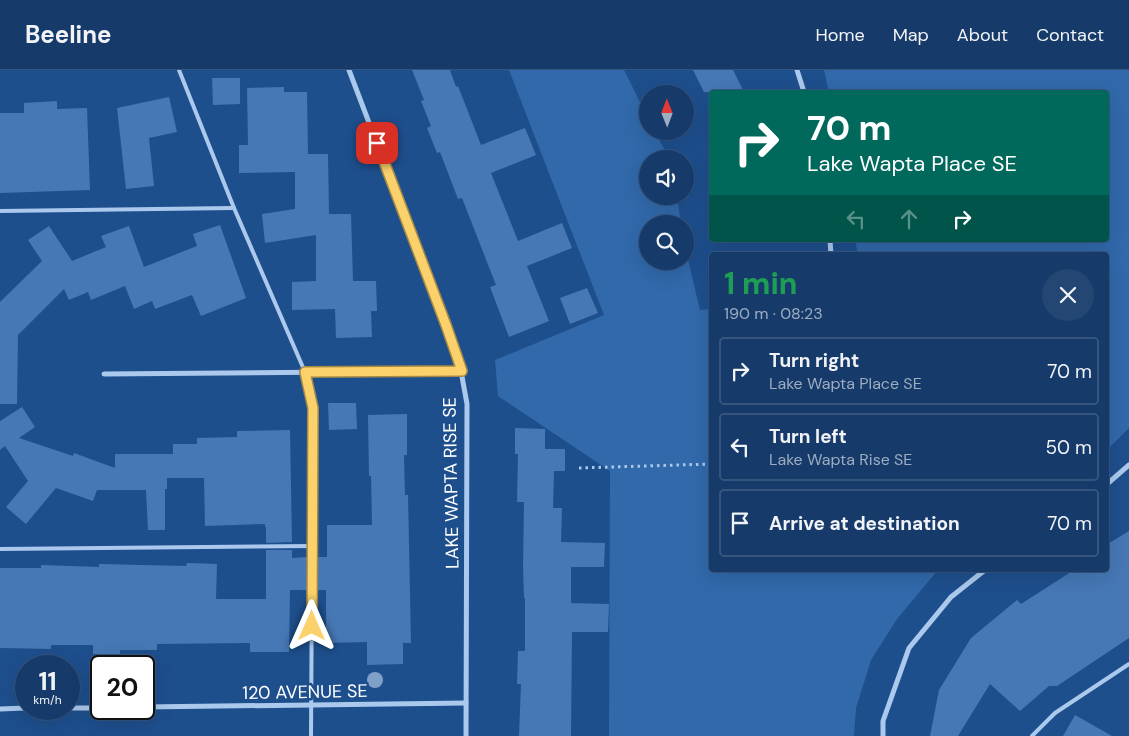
<!DOCTYPE html>
<html lang="en">
<head>
<meta charset="utf-8">
<style>
  body { margin:0; font-family:"DM Sans",sans-serif; background:#234672; color:#f1f3f6; height:100vh; display:flex; flex-direction:column; font-size:19px; white-space:nowrap }
  * { box-sizing:border-box; margin:0 }
  p { font-size:16px; color:#9eadc1 }
  .icon { flex:none; width:28px; height:28px; fill:none; stroke:currentColor; stroke-width:2; stroke-linecap:round; stroke-linejoin:round }
  .map { position:relative; flex:1; overflow:hidden }
  .sheet { position:absolute; left:709px; top:182px; width:400px; height:320px; display:flex; flex-direction:column; background:#163b6a; border-radius:5px; box-shadow:0 5px 20px #0002,0 0 0 1px #35557e }
  .sheet>* { flex:none }
  .top-card { position:absolute; left:709px; top:20px; width:400px; height:152px; border-radius:5px; box-shadow:0 5px 20px #0002,0 0 0 1px #35557e; background:#00695c; color:#fff; overflow:hidden }
  .needle { width:32px; rotate:359deg }
  .controls { position:absolute; left:639px; top:15px; display:grid; gap:10px }
  .controls a { display:grid; place-items:center; width:55px; height:55px; border-radius:50%; background:#163b6a; box-shadow:0 5px 20px #0002,0 0 0 1px #35557e; font-size:25px }
  .speed { position:absolute; left:15px; top:585px; display:flex; gap:10px; font-size:25px; font-weight:700; text-align:center }
  .speed>* { display:grid; place-content:center; width:65px; height:65px; border-radius:50%; background:#163b6a; box-shadow:0 5px 20px #0002,0 0 0 1px #35557e; line-height:1 }
  .speed small { font-size:12px; font-weight:400 }
  .speed .limit { border:2px solid #111; border-radius:8px; background:#fff; color:#111 }
  .pin { position:absolute; display:grid; place-items:center; width:42px; height:42px; color:#fff; margin:-21px; border-radius:10px; box-shadow:0 2px 8px #0006 }
  .me { position:absolute; width:55px; margin:-28px; rotate:0deg; stroke-linejoin:round; filter:drop-shadow(0 0 4px #0008) }
  .turn { display:flex; align-items:center; gap:18px; height:105px; padding:0 15px; font-size:22px }
  .turn .icon { width:65px; height:65px; stroke-width:2.5 }
  .turn b { display:block; font-size:35px; line-height:42px }
  .lanes { display:flex; align-items:center; height:48px; padding:0 15px; background:#0003; justify-content:center; gap:25px; direction:ltr }
  .lanes .off { opacity:.35 }
  .round { display:grid; place-items:center; flex:none; width:52px; height:52px; border-radius:26px; background:#234672 }
  .summary { display:flex; align-items:center; justify-content:space-between; height:85px; padding:0 15px }
  h1 { font-size:30px; font-weight:800; line-height:38px; color:#1e9e55 }
  ul { padding:0; list-style:none }
  li { display:flex; align-items:center; gap:15px; height:68px; margin:0 10px 8px; padding:0 5px; border:2px solid #35557e; border-radius:5px }
  li div { flex:1 }
  li b { display:block; font-size:19px }
  li em { font-style:normal }
  header { display:flex; align-items:center; gap:30px; box-sizing:border-box; height:70px; padding:0 25px; background:#163b6a; border-bottom:1px solid #35557e }
  header strong { font-size:24px }
  nav { display:flex; gap:28px; margin-inline-start:auto; font-size:18px }
  .map>svg:first-child { display:block }
  .green { fill:#3169ab }
  .building { fill:#4678b5 }
  .lines { fill:none; stroke-linecap:round; stroke-linejoin:round }
  .path { stroke:#abc9ed; stroke-width:3; stroke-dasharray:2.5 4; stroke-linecap:butt }
  .service { stroke:#abc9ed; stroke-width:4 }
  .minor { stroke:#abc9ed; stroke-width:5 }
  .tree { fill:#80a0c8 }
  .route-casing { stroke:#a38846; stroke-width:12 }
  .route { stroke:#fbd16b; stroke-width:9 }
  .labels { text-anchor:middle; dominant-baseline:central; stroke-width:5; stroke-linejoin:round; paint-order:stroke }
  .street-label { font-size:18px; fill:#fff; stroke:#1e4f8d }
</style>
</head>
<body>
<header>
<strong>Beeline</strong>
<nav><a>Home</a><a>Map</a><a>About</a><a>Contact</a></nav>
</header>
<div class="map">
<svg width="1129" height="666" viewBox="0 0 1129 666">
  <rect width="100%" height="100%" fill="#1e4f8d"/>
  <!-- green -->
  <g class="green">
    <path d="M509 0H624L647 46 648 61H655L669 89H648V126H677L681 154H648V191H685V177L700 240 711 239V500H938L897 549 871 590 856 638 854 666H609L610 401 498 326 495 290 604 245Z"/>
    <path d="M824 0H1129V358L1106 381V185H858L855 170H1106V22H829Z"/>
  </g>
  <!-- building -->
  <g class="building">
    <path d="M412 0H450L456 17 458 16 481 75 525 58 536 85 491 103 518 171 562 153 572 178 527 196 549 251 509 267 490 217 496 215 462 128 458 129 440 82 437 83 427 58 431 56 421 31 424 30Z"/>
    <path d="M693 0H733L744 22H704Z"/>
    <path d="M212 8H240V34L213 35Z"/>
    <path d="M284 17V22H307L308 84H328L329 144H351L353 211H376L377 241H371L372 267 336 268 335 239 292 240V212L316 211V165L265 173 262 144 295 139V102L239 103V75H248L247 18Z"/>
    <path d="M169 27 177 62 149 68 154 116 126 119 117 38Z"/>
    <path d="M57 31V39L87 38 90 120 0 123V43H24V33Z"/>
    <path d="M220 155 246 228 201 246 192 225 155 239 152 231 134 239 125 216 91 230 88 222 69 230 64 219 18 265 17 334H0V232L42 191 28 170 49 156 72 191 106 177 101 166 129 156 144 197 197 176 193 164Z"/>
    <path d="M587 218 598 243 570 254 560 228Z"/>
    <path d="M328 333H356L357 359 329 360Z"/>
    <path d="M22 337 35 357 19 368 73 386 74 383 115 398V384H173V374H197V368L237 367V361L290 360 292 472 266 473V457H265V454L205 456 204 408H167V419H165V460H148L146 420H97L93 431 56 418 26 454 6 437 28 411 5 376 0 380V351Z"/>
    <path d="M407 344V385H404L405 425H408L411 573H403V594L367 595V572L326 573V520H316V487H327V455H372L371 406H369L368 345Z"/>
    <path d="M515 358 545 359V379H565V401H554L553 438H562L561 472 605 473 604 497H571V533L609 534 608 562H572L571 666H519L521 614H517L518 581H525V528H524L523 497 524 432H517L518 384H515Z"/>
    <path d="M1129 461V568L1057 616H1049L1020 641 990 614 958 666H930L939 620 971 568 1017 530 1021 534 1074 500H1106V475Z"/>
    <path d="M266 480H292V488L308 487V520H290L289 582H250V573L157 574V580H120V584H93V575H51V579L0 578V498H41V495L99 497V494L186 496 187 493 217 494 216 529H266Z"/>
    <path d="M1075 645 1112 666H1063Z"/>
  </g>
  <g class="lines">
    <!-- path -->
    <path class="path" d="M579 398 711 394"/>
    <!-- service -->
    <g class="service">
      <path d="M179 0 234 138 305 302 313 338 311 666"/>
      <path d="M0 141 234 138"/>
      <path d="M0 479 313 476"/>
      <path d="M1032 666 1055 643 1129 594"/>
    </g>
    <!-- minor -->
    <g class="minor">
      <path d="M349 0 446 255 461 301 467 334 466 666"/>
      <path d="M797 0 804 22"/>
      <path d="M830 170 831 185"/>
      <path d="M104 304 461 301"/>
      <path d="M1106 415 1129 395"/>
      <path d="M144 637 466 633"/>
      <path d="M69 638H101"/>
      <path d="M0 639 26 638"/>
      <path d="M883 666V651L909 578 951 527 985 500"/>
    </g>
  </g>
  <!-- trees -->
  <circle class="tree" cx="375" cy="610" r="8"/>
  <g class="lines">
    <!-- route casing -->
    <g class="route-casing">
      <path id="route" d="M312 556 313 338 305 302 462 301 446 255 377 73"/>
    </g>
    <!-- route -->
    <use href="#route" class="route"/>
  </g>
  <g class="labels">
    <!-- street labels -->
    <g class="street-label">
      <text transform="translate(451 413) rotate(-91)">LAKE WAPTA RISE SE</text>
      <text transform="translate(305 622) rotate(-1)">120 AVENUE SE</text>
    </g>
  </g>
</svg>
<div class="controls">
<a><svg class="needle" viewBox="-14 -14 28 28"><path d="M0-13l5 13h-10z" fill="#e53935"/><path d="M0 13l5-13h-10z" fill="#9eadc1"/></svg></a>
<a><svg class="icon" aria-label="sound" viewBox="0 0 24 24"><path d="M4 9h4l5-4v14l-5-4H4zM17 9q2 3 0 6"/></svg></a>
<a><svg class="icon" aria-label="search" viewBox="0 0 24 24"><circle cx="10" cy="10" r="6"/><path d="M15 15l6 6"/></svg></a>
</div>
<div class="speed"><div>11<small>km/h</small></div><div class="limit">20</div></div>
<div class="pin" style="left:377px;top:73px;background:#d93025"><svg class="icon" aria-label="arrive" viewBox="0 0 24 24"><path d="M6 21V4h12l-3 4 3 4H6"/></svg></div>
<svg class="me" style="left:312px;top:556px" viewBox="-20 -20 40 40"><path d="M0-17L14 15 0 8-14 15z" fill="#fbd16b" stroke="#fff" stroke-width="4"/></svg>
<div class="top-card">
<div class="turn"><svg class="icon" aria-label="right" viewBox="0 0 24 24"><path d="M7 20v-9h11M14 6l5 5-5 5"/></svg><div><b>70 m</b>Lake Wapta Place SE</div></div>
<div class="lanes"><svg class="icon off" aria-label="left" viewBox="0 0 24 24"><path d="M17 20v-9H6M10 6l-5 5 5 5"/></svg><svg class="icon off" aria-label="ahead" viewBox="0 0 24 24"><path d="M12 20V5M6 11l6-6 6 6"/></svg><svg class="icon" aria-label="right" viewBox="0 0 24 24"><path d="M7 20v-9h11M14 6l5 5-5 5"/></svg></div>
</div>
<section class="sheet">
<div class="summary"><div><h1>1 min</h1><p>190 m · 08:23</p></div><a class="round"><svg class="icon" aria-label="close" viewBox="0 0 24 24"><path d="M6 6l12 12M18 6L6 18"/></svg></a></div>
<ul>
<li><svg class="icon" aria-label="right" viewBox="0 0 24 24"><path d="M7 20v-9h11M14 6l5 5-5 5"/></svg><div><b>Turn right</b><p>Lake Wapta Place SE</p></div><em>70 m</em></li>
<li><svg class="icon" aria-label="left" viewBox="0 0 24 24"><path d="M17 20v-9H6M10 6l-5 5 5 5"/></svg><div><b>Turn left</b><p>Lake Wapta Rise SE</p></div><em>50 m</em></li>
<li><svg class="icon" aria-label="arrive" viewBox="0 0 24 24"><path d="M6 21V4h12l-3 4 3 4H6"/></svg><div><b>Arrive at destination</b></div><em>70 m</em></li>
</ul>
</section>
</div>
</body>
</html>
